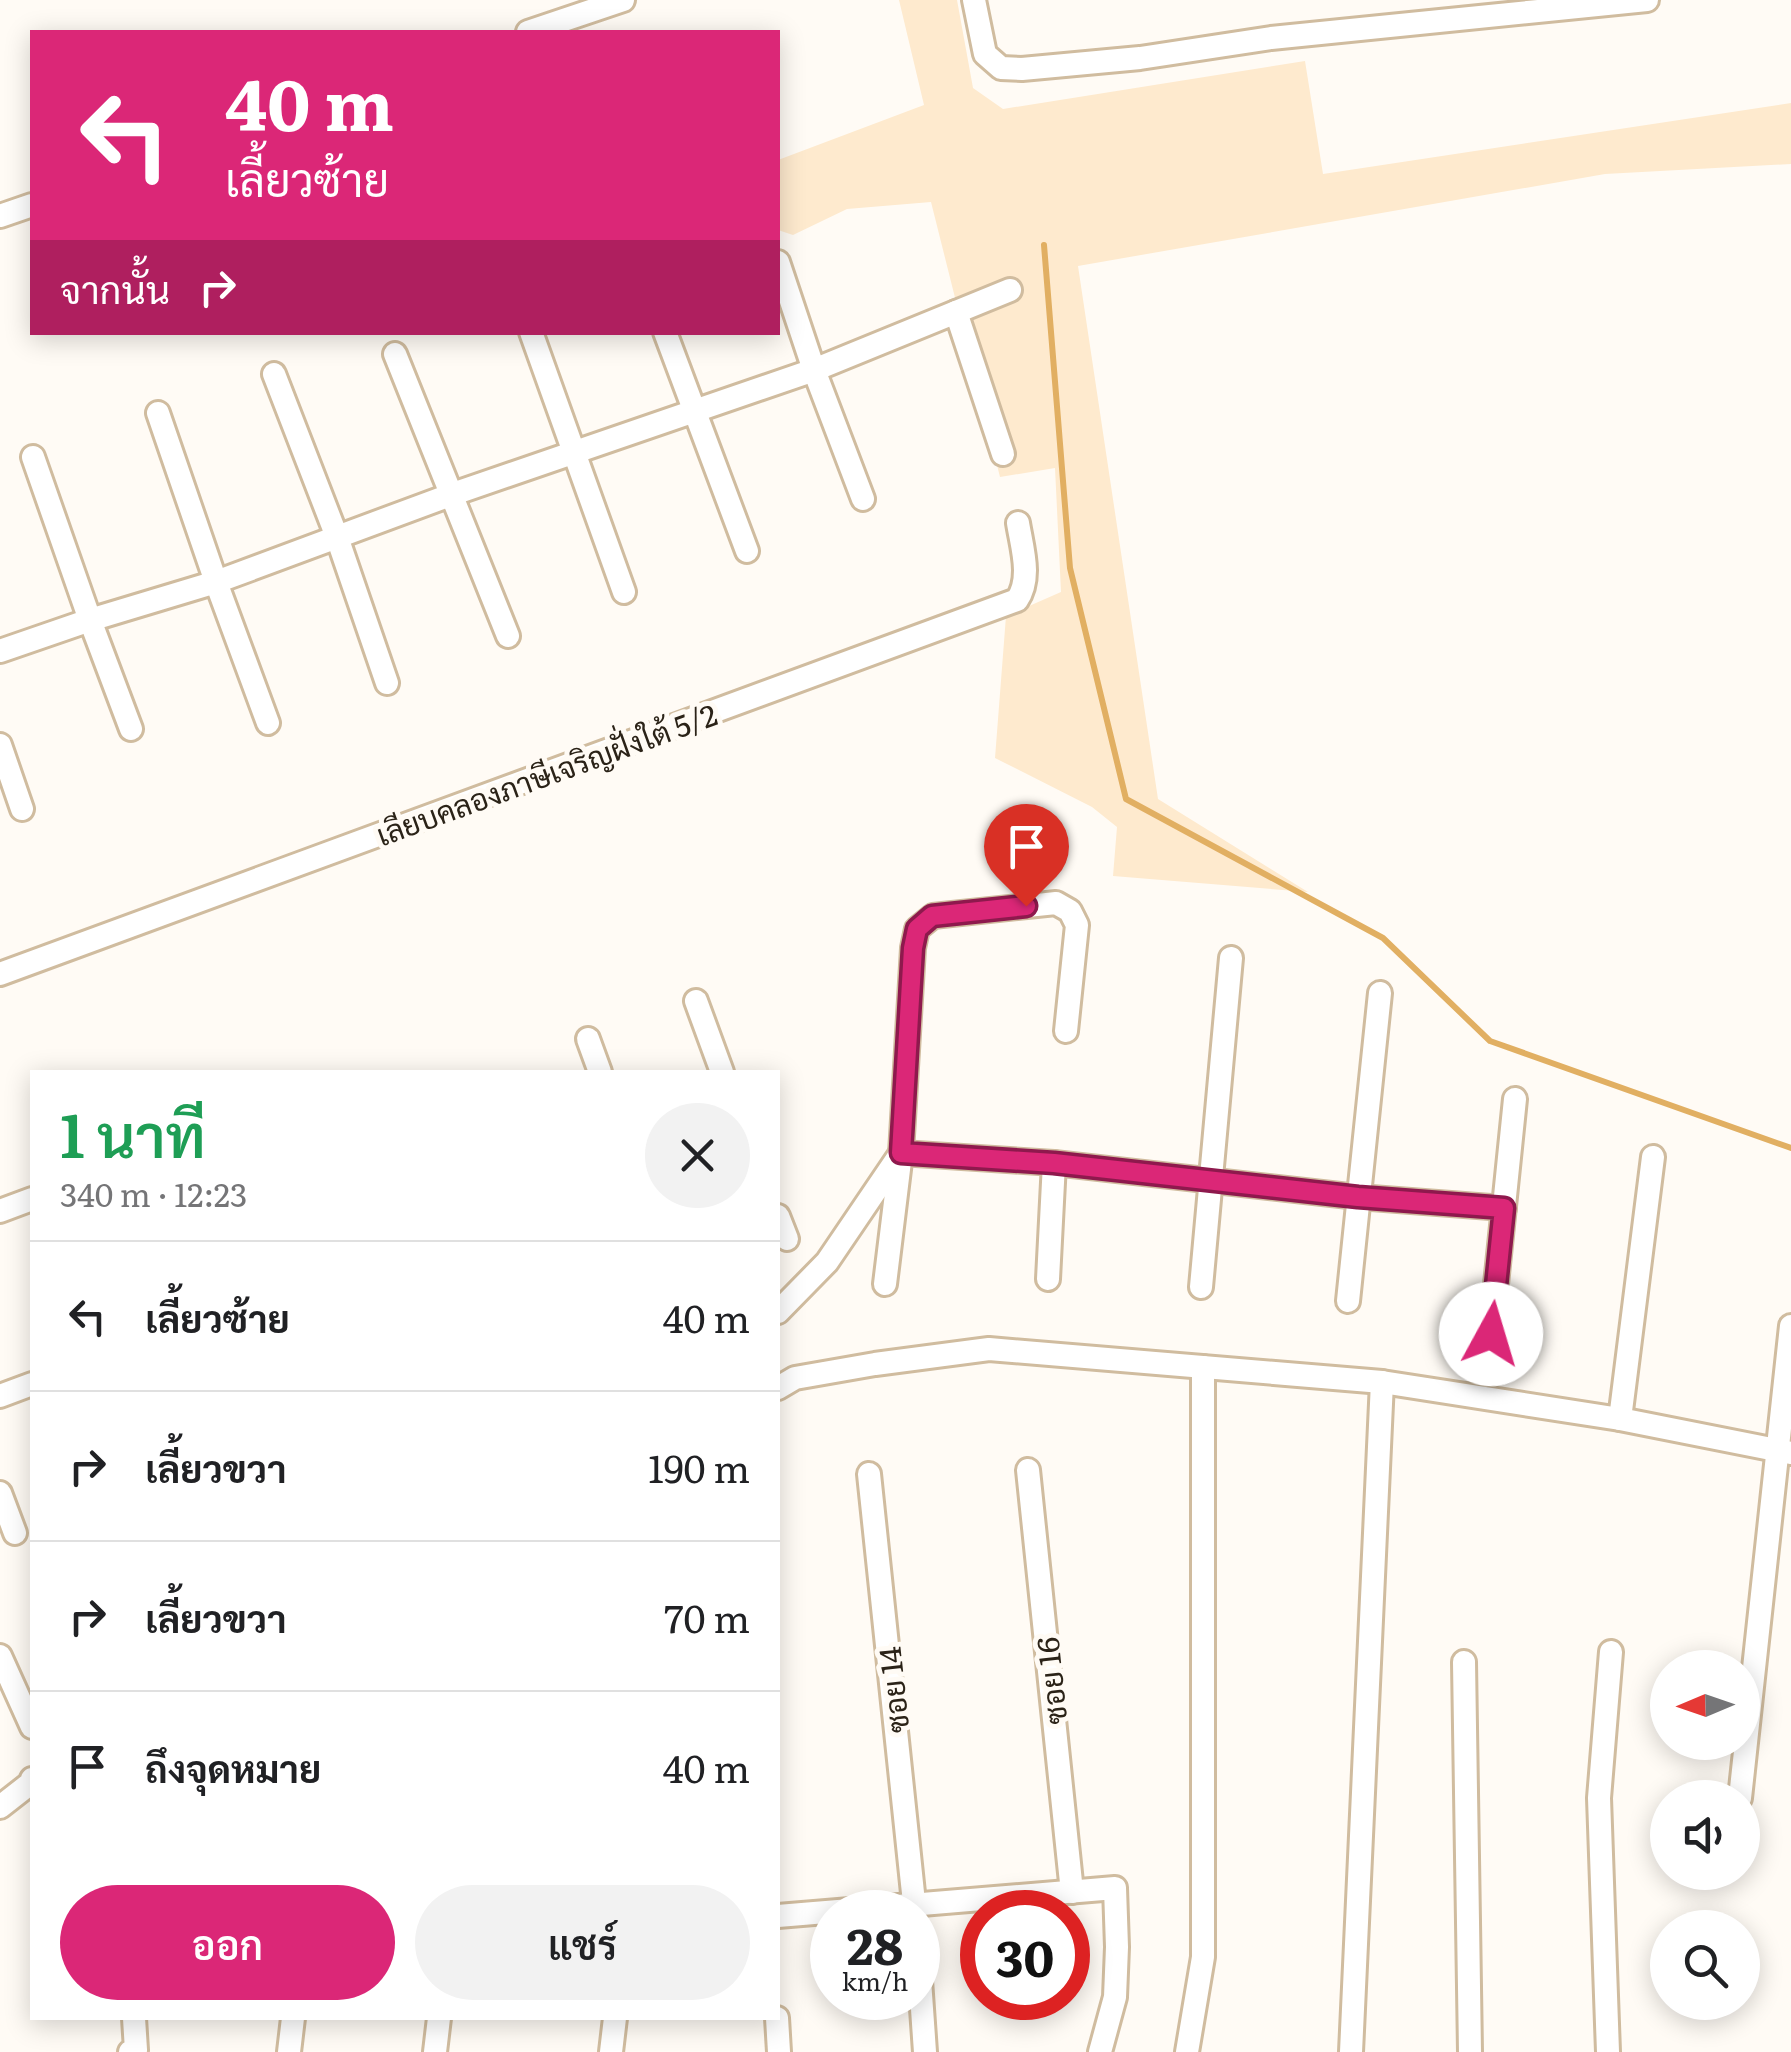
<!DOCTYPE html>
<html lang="th">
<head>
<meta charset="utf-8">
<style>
  body { margin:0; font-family:Literata,Sarabun,serif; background:#f2f2f2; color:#202124; height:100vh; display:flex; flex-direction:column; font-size:38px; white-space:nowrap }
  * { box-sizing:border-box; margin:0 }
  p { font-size:32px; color:#757577 }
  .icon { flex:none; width:55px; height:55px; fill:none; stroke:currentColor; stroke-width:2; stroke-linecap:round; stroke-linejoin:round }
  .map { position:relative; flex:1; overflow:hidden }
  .details { position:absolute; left:30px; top:1070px; width:750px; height:950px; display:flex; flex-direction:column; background:#fff; border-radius:0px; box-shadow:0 5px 25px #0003 }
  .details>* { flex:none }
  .hud { position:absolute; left:30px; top:30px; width:750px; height:305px; border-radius:0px; box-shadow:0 5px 25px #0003; background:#db2777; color:#fff; overflow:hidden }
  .needle { width:65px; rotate:268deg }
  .buttons { position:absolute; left:1650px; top:1650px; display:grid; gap:20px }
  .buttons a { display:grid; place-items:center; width:110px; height:110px; border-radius:50%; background:#fff; box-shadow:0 5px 25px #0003; font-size:50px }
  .speed { position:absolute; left:810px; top:1890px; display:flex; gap:20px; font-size:50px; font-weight:700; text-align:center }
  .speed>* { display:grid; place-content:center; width:130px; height:130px; border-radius:50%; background:#fff; box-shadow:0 5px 25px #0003; line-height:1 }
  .speed small { font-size:25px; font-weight:400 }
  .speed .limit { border:15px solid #d22; background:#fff; color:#111 }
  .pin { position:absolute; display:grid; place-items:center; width:85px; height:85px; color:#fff; margin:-102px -42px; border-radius:50% 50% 50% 0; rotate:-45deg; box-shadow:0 0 10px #0007 }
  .pin .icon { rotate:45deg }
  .me { position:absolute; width:110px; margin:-55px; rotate:6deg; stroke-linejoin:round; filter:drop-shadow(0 0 8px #0008) }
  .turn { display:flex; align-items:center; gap:35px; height:210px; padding:0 30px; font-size:45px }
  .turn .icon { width:130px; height:130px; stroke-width:2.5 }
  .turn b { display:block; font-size:70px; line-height:85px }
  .then { display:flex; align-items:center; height:95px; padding:0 30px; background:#0003; gap:20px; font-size:38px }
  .round { display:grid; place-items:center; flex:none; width:105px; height:105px; border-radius:52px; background:#f2f2f2 }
  .overview { display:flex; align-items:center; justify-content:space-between; height:170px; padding:0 30px }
  h1 { font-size:60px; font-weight:600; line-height:75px; color:#1e9e55 }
  .primary-button { display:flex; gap:20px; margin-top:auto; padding:20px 30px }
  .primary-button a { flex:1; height:115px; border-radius:60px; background:#db2777; color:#fff; font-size:40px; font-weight:600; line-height:115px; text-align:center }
  .primary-button a+a { background:#f2f2f2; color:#202124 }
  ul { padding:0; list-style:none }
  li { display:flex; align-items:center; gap:30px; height:150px; padding:0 30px; border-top:2px solid #e0e0e0 }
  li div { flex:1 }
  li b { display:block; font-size:38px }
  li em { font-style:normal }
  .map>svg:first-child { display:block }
  .green { fill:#feeace }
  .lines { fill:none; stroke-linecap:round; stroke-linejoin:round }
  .stream { stroke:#e1af62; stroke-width:6 }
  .minor-casing { stroke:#d0bc9f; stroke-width:28 }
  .minor { stroke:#fff; stroke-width:22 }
  .route-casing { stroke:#8e194d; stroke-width:25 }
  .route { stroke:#db2777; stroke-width:18 }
  .labels { text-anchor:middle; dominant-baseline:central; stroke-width:10; stroke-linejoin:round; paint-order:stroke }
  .street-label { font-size:30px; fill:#2b2318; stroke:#fffbf5 }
</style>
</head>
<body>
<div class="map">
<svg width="1791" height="2052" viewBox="0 0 1791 2052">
  <rect width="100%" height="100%" fill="#fffbf5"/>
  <!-- green -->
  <path class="green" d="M899 0H957L973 88 1003 109 1305 61 1323 174 1791 103V164L1605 174 1078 266 1158 799 1308 892 1113 876 1117 827 1092 807 995 758 1006 616 1061 592 1055 468 1000 477 931 202 847 209 793 235 778 230V160L924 105Z"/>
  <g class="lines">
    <!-- stream -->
    <path class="stream" d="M1044 245 1070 568 1126 799 1383 938 1490 1041 1791 1148"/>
    <!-- minor casing -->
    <g class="minor-casing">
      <g id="minor">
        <path d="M974 0 985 54 1001 68 1022 69 1140 58 1271 38 1647 0"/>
        <path d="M528 32 623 0"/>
        <path d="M0 216 32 205"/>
        <path d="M778 262 814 370 863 499"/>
        <path d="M956 312 1003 454"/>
        <path d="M531 332 624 592"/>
        <path d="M665 332 747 551"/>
        <path d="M395 354 508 636"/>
        <path d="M274 374 337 537 387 683"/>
        <path d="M158 413 216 582 268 723"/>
        <path d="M33 457 90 620 131 729"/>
        <path d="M0 651 90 620 216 582 453 494 814 370 1010 290"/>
        <path d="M0 745 22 809"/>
        <path d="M0 974 1017 600C1032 578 1022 548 1018 523"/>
        <path d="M696 1001 722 1072"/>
        <path d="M588 1039 600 1072"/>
        <path d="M0 1211 32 1199"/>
        <path d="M778 1216 787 1239"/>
        <path d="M1048 1279 1054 1163"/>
        <path d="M885 1284 901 1153 913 948 917 929 933 916 1056 903 1070 911 1077 925 1066 1031"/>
        <path d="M1201 1287 1231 958"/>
        <path d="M1348 1301 1380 993"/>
        <path d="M778 1312 827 1262 901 1153 1054 1163 1358 1197 1504 1208"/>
        <path d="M1491 1333 1515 1099"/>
        <path d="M778 1388 795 1378 875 1364 989 1349 1382 1382 1620 1419 1791 1453"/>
        <path d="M0 1396 32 1384"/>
        <path d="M1620 1419 1653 1157"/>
        <path d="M1028 1470 1072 1892"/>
        <path d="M869 1474 915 1912"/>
        <path d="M0 1493 15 1533"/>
        <path d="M0 1656 32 1727"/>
        <path d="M1464 1662 1470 2052"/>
        <path d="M1740 1798 1791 1326"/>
        <path d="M0 1807 32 1782V1779"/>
        <path d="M778 1916 1115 1888 1117 1947 1115 1997 1100 2052"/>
        <path d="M918 1951 925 2052"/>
        <path d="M777 2018 779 2052"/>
        <path d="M130 2052 136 2050 134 2018"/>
        <path d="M289 2052 293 2018"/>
        <path d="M435 2052 439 2018"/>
        <path d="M611 2052 615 2018"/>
        <path d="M1187 2052 1203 1957V1367"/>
        <path d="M1351 2052 1382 1382"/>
        <path d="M1608 2052 1599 1798 1611 1652"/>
      </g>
    </g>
    <!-- minor -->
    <use href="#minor" class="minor"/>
  </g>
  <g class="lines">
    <!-- route casing -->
    <g class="route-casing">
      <path id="route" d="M1026 906 932 916 917 929 913 948 901 1153 1054 1163 1358 1197 1504 1208 1491 1334"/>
    </g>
    <!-- route -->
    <use href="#route" class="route"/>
  </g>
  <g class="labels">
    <!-- street labels -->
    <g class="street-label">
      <text transform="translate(546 773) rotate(-20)">เลียบคลองภาษีเจริญฝั่งใต้ 5/2</text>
      <text transform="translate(1050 1681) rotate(-96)">ซอย 16</text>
      <text transform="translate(892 1690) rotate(-96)">ซอย 14</text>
    </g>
  </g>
</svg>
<div class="buttons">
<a><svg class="needle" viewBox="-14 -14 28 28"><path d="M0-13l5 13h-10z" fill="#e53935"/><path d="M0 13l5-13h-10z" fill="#757577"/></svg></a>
<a><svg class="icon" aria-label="sound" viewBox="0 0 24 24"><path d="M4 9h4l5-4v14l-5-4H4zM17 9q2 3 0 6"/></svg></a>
<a><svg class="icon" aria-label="search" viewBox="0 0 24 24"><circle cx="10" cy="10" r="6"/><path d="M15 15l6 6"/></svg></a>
</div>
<div class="speed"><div>28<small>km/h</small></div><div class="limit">30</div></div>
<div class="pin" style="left:1026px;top:906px;background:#d93025"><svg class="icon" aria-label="arrive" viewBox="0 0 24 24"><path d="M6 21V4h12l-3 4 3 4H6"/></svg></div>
<svg class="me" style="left:1491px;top:1334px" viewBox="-20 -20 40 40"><circle r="19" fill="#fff"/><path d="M0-13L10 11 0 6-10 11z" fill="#db2777"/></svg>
<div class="hud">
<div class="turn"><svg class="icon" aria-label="left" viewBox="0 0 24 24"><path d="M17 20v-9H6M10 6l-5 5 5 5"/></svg><div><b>40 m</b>เลี้ยวซ้าย</div></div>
<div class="then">จากนั้น<svg class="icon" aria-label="right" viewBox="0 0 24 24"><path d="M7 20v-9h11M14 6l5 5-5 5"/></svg></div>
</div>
<section class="details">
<div class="overview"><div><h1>1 นาที</h1><p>340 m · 12:23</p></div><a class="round"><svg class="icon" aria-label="close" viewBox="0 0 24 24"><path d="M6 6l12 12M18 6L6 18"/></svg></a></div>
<ul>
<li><svg class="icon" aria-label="left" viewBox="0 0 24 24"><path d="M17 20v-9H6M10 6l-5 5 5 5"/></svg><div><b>เลี้ยวซ้าย</b></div><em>40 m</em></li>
<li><svg class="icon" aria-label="right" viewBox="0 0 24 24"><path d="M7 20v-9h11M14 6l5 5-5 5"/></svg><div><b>เลี้ยวขวา</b></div><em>190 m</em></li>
<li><svg class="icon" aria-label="right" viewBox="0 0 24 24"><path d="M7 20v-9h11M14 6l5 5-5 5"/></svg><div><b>เลี้ยวขวา</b></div><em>70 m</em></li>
<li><svg class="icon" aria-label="arrive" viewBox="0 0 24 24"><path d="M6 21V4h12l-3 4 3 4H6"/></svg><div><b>ถึงจุดหมาย</b></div><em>40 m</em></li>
</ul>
<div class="primary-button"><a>ออก</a><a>แชร์</a></div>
</section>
</div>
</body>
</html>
